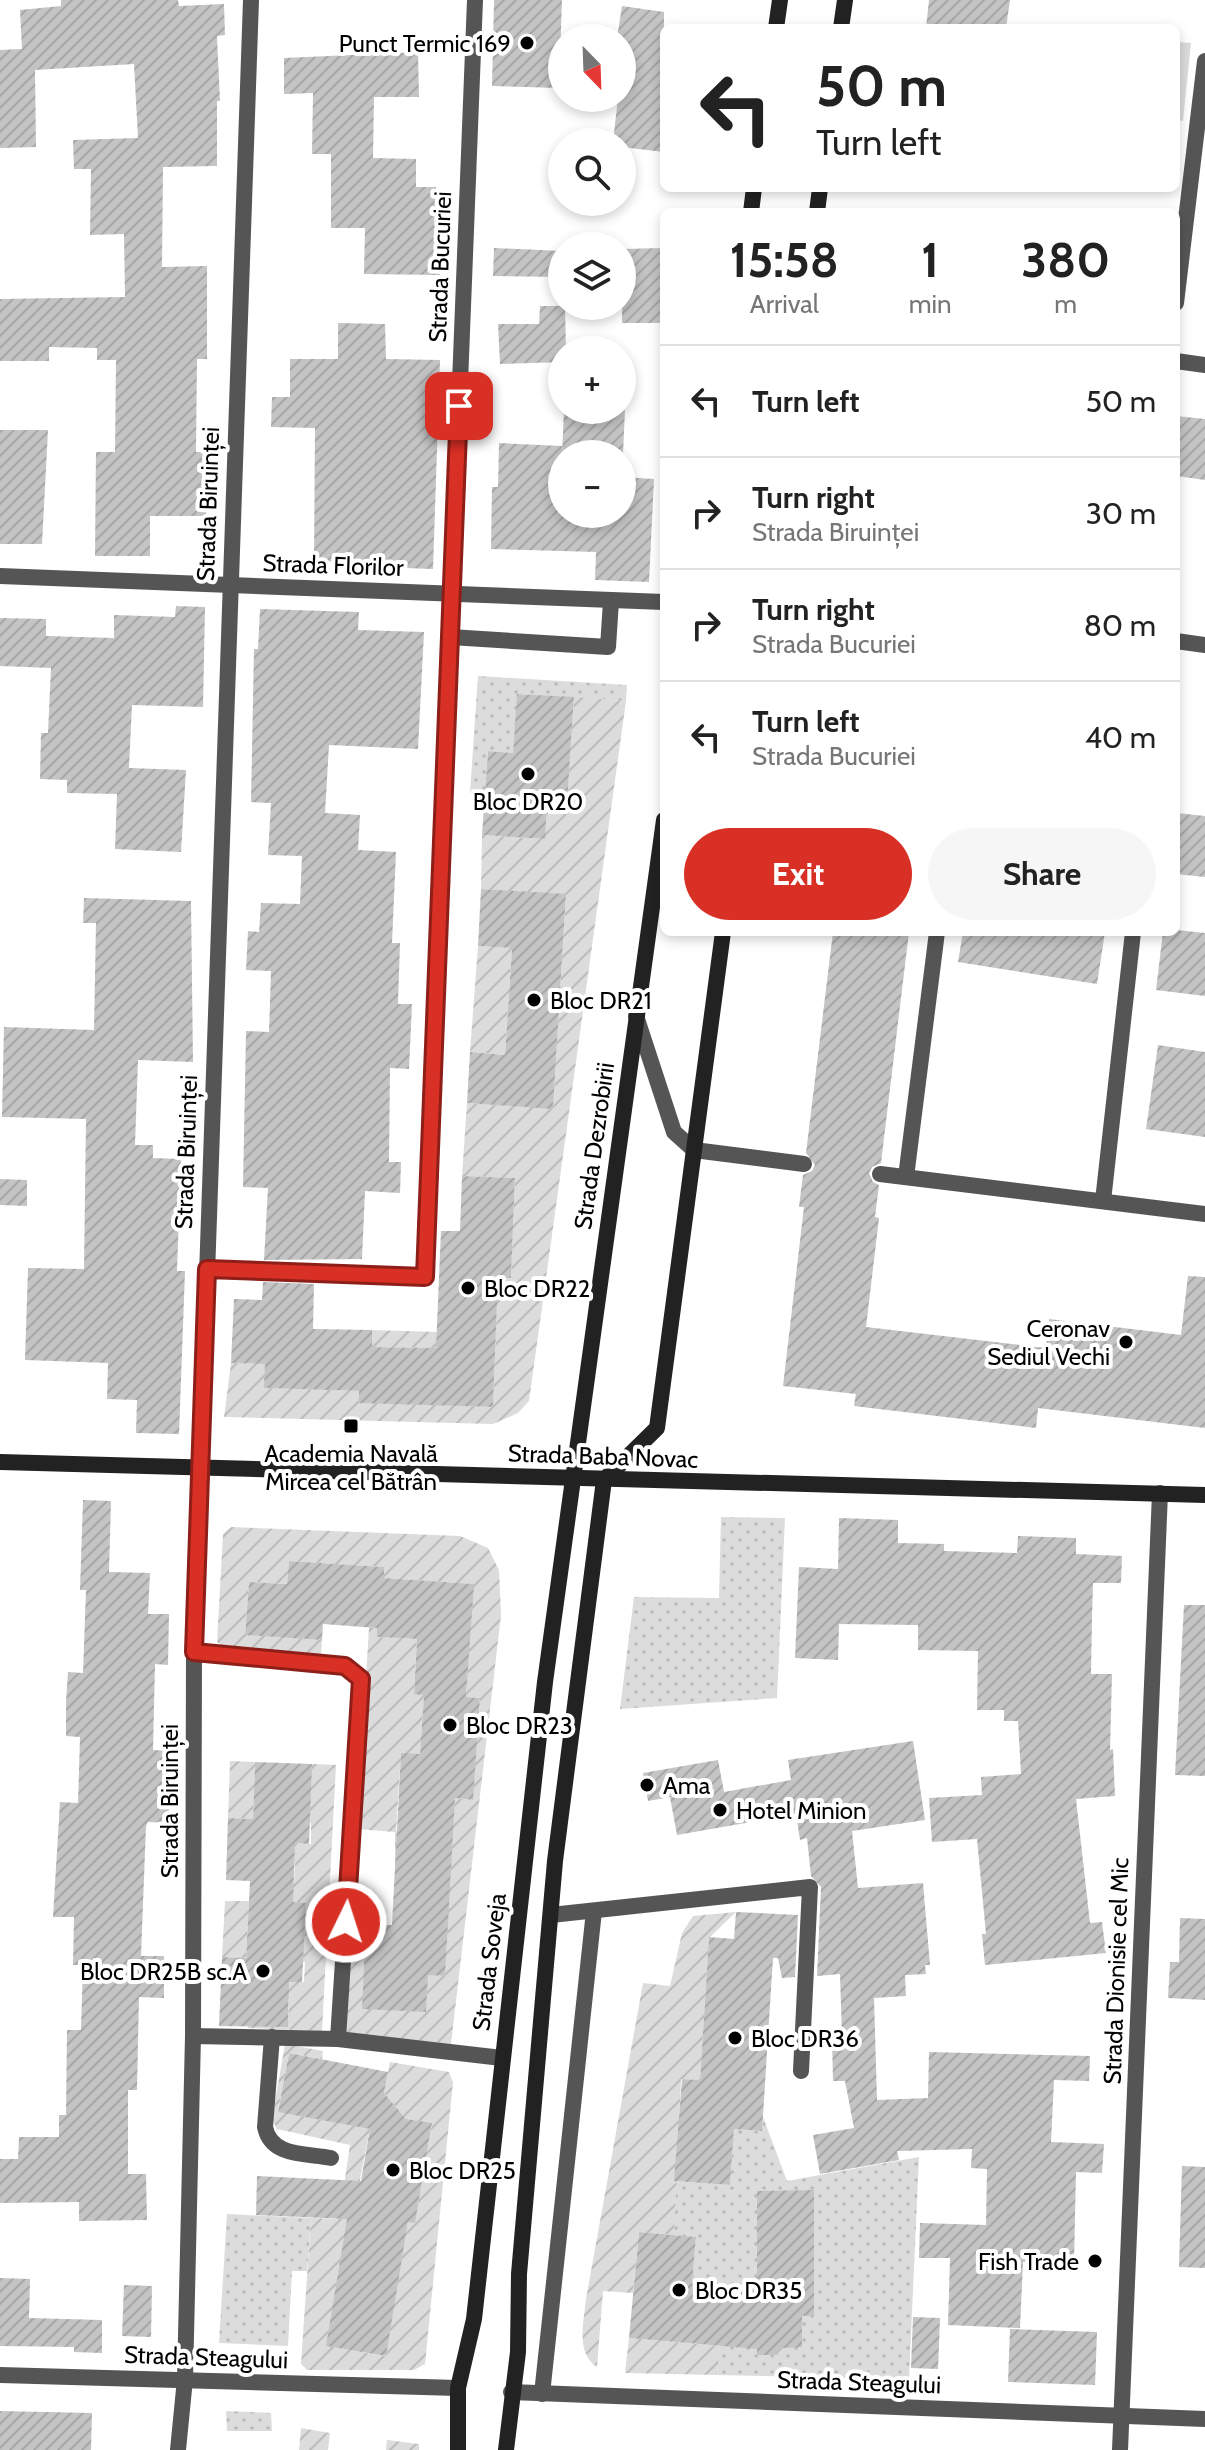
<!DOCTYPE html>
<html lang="en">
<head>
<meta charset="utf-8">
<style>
  body { margin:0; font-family:Cabin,sans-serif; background:#f6f6f6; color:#222; height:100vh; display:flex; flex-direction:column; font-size:30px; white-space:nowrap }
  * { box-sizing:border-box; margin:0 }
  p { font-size:26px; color:#767676 }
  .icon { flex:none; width:44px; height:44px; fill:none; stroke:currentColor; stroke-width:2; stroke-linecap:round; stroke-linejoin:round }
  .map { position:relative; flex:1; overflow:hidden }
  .details { position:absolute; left:660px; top:208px; width:520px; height:728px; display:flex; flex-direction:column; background:#fff; border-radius:12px; box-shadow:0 4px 12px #0003 }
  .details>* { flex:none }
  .banner { position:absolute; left:660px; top:24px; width:520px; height:168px; border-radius:12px; box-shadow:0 4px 12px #0003; background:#fff; color:#222; overflow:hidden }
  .needle { width:52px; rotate:157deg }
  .fabs { position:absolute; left:548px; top:24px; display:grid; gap:16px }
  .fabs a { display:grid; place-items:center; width:88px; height:88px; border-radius:50%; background:#fff; box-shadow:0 4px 12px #0003; font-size:40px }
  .pin { position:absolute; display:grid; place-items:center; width:68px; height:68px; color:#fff; margin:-34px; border-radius:16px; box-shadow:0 4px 12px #0006 }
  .me { position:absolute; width:88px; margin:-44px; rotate:4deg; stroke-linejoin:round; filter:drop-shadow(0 0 6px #0008) }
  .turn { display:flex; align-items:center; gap:28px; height:168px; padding:0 24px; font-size:36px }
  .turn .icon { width:104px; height:104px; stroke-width:2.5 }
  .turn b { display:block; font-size:56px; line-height:68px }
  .eta { display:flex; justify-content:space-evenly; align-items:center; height:136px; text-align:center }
  .eta b { font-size:48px; font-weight:700; line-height:56px }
  .action { display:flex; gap:16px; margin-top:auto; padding:16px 24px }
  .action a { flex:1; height:92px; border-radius:48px; background:#d93025; color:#fff; font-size:32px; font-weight:700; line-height:92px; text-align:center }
  .action a+a { background:#f6f6f6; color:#222 }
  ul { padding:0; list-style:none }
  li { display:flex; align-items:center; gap:24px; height:112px; padding:0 24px; border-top:2px solid #e0e0e0 }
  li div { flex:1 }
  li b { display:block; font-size:30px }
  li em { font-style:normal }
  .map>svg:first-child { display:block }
  .grass { fill:url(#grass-dots) }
  .garden { fill:url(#garden-furrows) }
  .pitch { fill:#dcdcdc }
  .building { fill:url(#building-hatch) }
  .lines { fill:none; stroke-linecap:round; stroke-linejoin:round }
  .lane { stroke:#555; stroke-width:16 }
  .street { stroke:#555; stroke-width:16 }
  .secondary { stroke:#222; stroke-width:16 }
  .route-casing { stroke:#8d1f18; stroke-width:20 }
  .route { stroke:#d93025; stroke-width:14 }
  .poi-dot { fill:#000; stroke:#fff; stroke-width:3 }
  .labels { text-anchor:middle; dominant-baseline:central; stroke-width:8; stroke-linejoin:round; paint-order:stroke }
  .poi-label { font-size:24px; fill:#000; stroke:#fff; text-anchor:start }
  .street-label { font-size:24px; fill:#000; stroke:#fff }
</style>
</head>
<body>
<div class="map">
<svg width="1205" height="2450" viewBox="0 0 1205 2450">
  <defs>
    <pattern id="grass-dots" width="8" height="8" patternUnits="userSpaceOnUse" patternTransform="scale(2)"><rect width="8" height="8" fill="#dcdcdc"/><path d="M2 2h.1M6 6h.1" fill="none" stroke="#bbb" stroke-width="1.8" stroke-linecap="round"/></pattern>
    <pattern id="garden-furrows" width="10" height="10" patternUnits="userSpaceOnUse" patternTransform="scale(2)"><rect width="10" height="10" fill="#dcdcdc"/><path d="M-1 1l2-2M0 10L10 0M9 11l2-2" fill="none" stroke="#bbb"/></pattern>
    <pattern id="building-hatch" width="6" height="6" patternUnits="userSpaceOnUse" patternTransform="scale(2)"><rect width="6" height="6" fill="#c4c4c4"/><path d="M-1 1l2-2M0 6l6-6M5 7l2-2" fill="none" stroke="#a7a7a7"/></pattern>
  </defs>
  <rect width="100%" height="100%" fill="#fff"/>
  <!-- grass -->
  <g class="grass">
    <path d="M478 676 627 685 626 701 518 694 513 753 488 751 485 794 470 793Z"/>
    <path d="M721 1517 785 1518 777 1698 620 1709 634 1597 719 1598Z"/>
    <path d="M763 2117 787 2181 919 2157 909 2379 717 2375 725 2288 692 2284 696 2237 674 2235V2181L730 2185 734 2129 762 2131Z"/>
    <path d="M227 2214 311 2218 307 2271H292L288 2346 219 2343Z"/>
    <path d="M226 2411 271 2413 272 2431H227Z"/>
  </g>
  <!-- garden -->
  <g class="garden">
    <path d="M574 697 626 701 529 1401 518 1413 493 1424 224 1417 231 1363 265 1364V1388L359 1391 358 1402 493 1407 498 1278 511 1277 515 1178 462 1176 467 1103 553 1108 566 895 481 889 482 835 544 839 547 802 567 803Z"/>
    <path d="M478 946 512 948 505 1055 470 1052Z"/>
    <path d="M372 1330 437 1332V1348L372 1347Z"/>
    <path d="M231 1527 460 1536 488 1548 499 1570 501 1615 451 2044 346 2033 352 1924C390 1924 407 1977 445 1976L450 1869 395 1866V1832L357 1829 369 1627 377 1628V1637L417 1639 414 1693 424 1695 420 1754H401L396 1831 452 1836 455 1798 472 1800 480 1698 466 1697 473 1584 384 1578V1567L289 1561 287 1584 249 1582 245 1634 322 1640 321 1654 226 1649 217 1642 223 1534Z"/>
    <path d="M230 1761 255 1762 253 1819 228 1818Z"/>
    <path d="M312 1764 336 1765 322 2031 248 2028V2020L288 2022 289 2001 283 1981 304 1982 305 1962 295 1961 305 1903 276 1902 294 1882 295 1862H288L289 1843 311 1844V1823L301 1822Z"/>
    <path d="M225 1901H249L246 1958 222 1957Z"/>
    <path d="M736 1912 709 1938 700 2080 681 2079 674 2235 639 2232 633 2293 603 2291 597 2367C575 2352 584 2322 586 2299L643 1983 670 1986 682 1933 693 1916Z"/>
    <path d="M285 2044 323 2051 322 2059 289 2053 278 2111 370 2129 327 2346 385 2356 408 2222H415L432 2124 406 2119 384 2093 390 2062 449 2072 453 2082 425 2364 414 2370H307L301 2364 311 2218 339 2219 350 2145 277 2129 272 2119Z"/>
    <path d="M629 2338 720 2346 717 2375 625 2373Z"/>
    <path d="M301 2428 330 2433 328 2450H299Z"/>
    <path d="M387 2440 419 2444V2450H386Z"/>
  </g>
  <!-- pitch -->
  <path class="pitch" d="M1176 42 1191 43 1183 121 1176 120Z"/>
  <!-- building -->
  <g class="building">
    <path d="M61 0H178L179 6 224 4 225 35 217 36 220 101H217V166L163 167 162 267 207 266V359H197L196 452H207L206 516H150V556H95L96 452H115L116 360H97V348L49 347V361H0V299L125 297 124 234 90 235 91 169H74L73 140 138 138 134 64 35 70 36 147 0 148V50L22 49 20 10 61 6Z"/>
    <path d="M494 0H562L559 88 492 86Z"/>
    <path d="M929 0H1010L1006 28H926Z"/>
    <path d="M622 6 664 12V152L622 147V142H613L618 98H622V38H617Z"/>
    <path d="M418 52 419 97H374L373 158 416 159V187H436L435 248H441L440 275 364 274 365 228H331V154H312L313 93 284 94V58Z"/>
    <path d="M494 248 562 251V277L493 276Z"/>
    <path d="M664 248V323H622V249Z"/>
    <path d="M540 306H565L566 350H562V362L500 364 498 324H539Z"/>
    <path d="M338 323 385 324 386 359 440 360 433 569 405 568V563L314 561 315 428 271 427 272 397H290V359H338Z"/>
    <path d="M564 410H625L623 454H562Z"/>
    <path d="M1176 416 1205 419V480L1176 476Z"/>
    <path d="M0 430H48L42 544H0Z"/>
    <path d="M499 443 562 446V514H622V477L654 479 649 582 595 580 596 552 491 549 492 487H498Z"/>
    <path d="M176 606 205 607 203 707 132 705 129 768 186 770 181 852 115 849 117 794 67 793V780L40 779 41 733H48L51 668 0 666V618L46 619V636L114 638V615L175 617Z"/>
    <path d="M260 609 359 612 358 630 424 632 418 749 329 745 325 813 360 815 358 850 396 852 392 943H400L398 1004H412L409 1069 390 1068 389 1162H401L400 1193 365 1191 362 1259 264 1260 268 1188 243 1187 246 1031 269 1032 271 971 246 970 248 931 259 932 261 903 300 904 302 856 268 855 271 803 251 802 254 649H258Z"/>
    <path d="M517 694 574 697 567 804 547 802 545 839 482 835 488 751 513 753Z"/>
    <path d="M1177 813 1205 816V877L1176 874Z"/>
    <path d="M481 889 566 894 553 1109 467 1103 470 1052 505 1055 512 948 478 946Z"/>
    <path d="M84 898 191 901 193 1062 138 1060 135 1145H153V1158L181 1159 177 1271H185L179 1434 136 1433 137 1400 107 1399 108 1363 25 1360 28 1268 84 1269 86 1119 2 1117 4 1027 94 1030 96 923H83Z"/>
    <path d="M1176 930 1205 933V996L1156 990 1163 932Z"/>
    <path d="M833 932H909L881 1163 872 1167 869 1173 873 1182 879 1185 875 1217 879 1218 866 1327 1046 1348 1049 1319 1181 1335 1188 1276 1205 1277V1428L1038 1408 1036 1428 854 1406 856 1394 783 1386 804 1207H799L803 1175 812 1171 815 1165 806 1153Z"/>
    <path d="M963 932H1105L1097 984 958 962Z"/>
    <path d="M1158 1045 1205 1052V1137L1146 1129Z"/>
    <path d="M462 1176 515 1178 511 1278H498L493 1407 358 1403 359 1391 264 1388 265 1364 231 1363 234 1299 262 1300 263 1282 314 1284 313 1329 372 1330V1347L436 1348 441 1231H460Z"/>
    <path d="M0 1179 27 1180V1206L0 1205Z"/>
    <path d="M83 1500 111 1501 109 1572 150 1573 148 1614H169L168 1665 155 1664 153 1750 172 1751 168 1823 148 1822 146 1826 141 1956H164V1998L139 1997 137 2090H128V2174H146L147 2220 79 2221V2202L0 2203V2159H18L19 2137H59V2115H66L67 2030H81L83 1965H73L74 1917H53L60 1802 78 1803 80 1737 66 1736V1702L68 1672 83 1673 86 1590H80Z"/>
    <path d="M839 1518 898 1520V1543L944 1544V1551L1017 1553 1018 1536 1076 1538V1554L1122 1556 1121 1583H1093L1092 1617 1091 1674H1112L1110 1750 1113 1749 1115 1796 1076 1799 1090 1923 1102 1922 1106 1953 985 1965 982 1934H986L977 1839 932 1842 929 1798 982 1795 981 1777 1021 1774 1018 1721H1004V1710H977L978 1651 918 1650V1625L839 1624 838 1660 795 1658 799 1567 838 1569Z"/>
    <path d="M289 1561 384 1567V1578L474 1584 466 1697 480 1698 473 1800 455 1798 445 1976 428 1975 426 2012 362 2009 366 1924 392 1925 401 1753 420 1754 424 1695 414 1694 417 1639 377 1637V1628L323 1624 322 1640 245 1635 249 1582 287 1584Z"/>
    <path d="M1184 1605H1205V1776L1175 1775Z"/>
    <path d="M913 1741 925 1820 852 1831 858 1888 923 1883 930 1965H925L926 1974 905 1975 906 1996 874 1998 877 2100 928 2098 929 2052 1090 2056 1089 2081 1054 2080 1051 2142 1104 2144 1102 2173 1076 2172 1074 2262H1023L1020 2328 948 2325 950 2258H919L920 2223 986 2225 987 2169 971 2168 972 2149 897 2151 899 2160 820 2174 813 2135 854 2128 845 2081H833L832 2037H842L840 1974 817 1976 821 1887 811 1876 807 1838 800 1840 796 1814 677 1835 670 1797 648 1801 643 1773 718 1760 724 1792 791 1780 788 1760Z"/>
    <path d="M255 1762 312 1764 309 1844 295 1843 293 1902 306 1903 302 1982H289L288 2027 219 2026 222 1957 246 1958 250 1881 226 1880 228 1818 253 1819Z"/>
    <path d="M736 1912 798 1915 795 1977 782 1978 778 1958H773L762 2131 734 2129 730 2185 674 2181 682 2079 700 2080 709 1937 734 1939Z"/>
    <path d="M1180 1918 1205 1919V2000L1168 1998 1170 1962H1179Z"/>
    <path d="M289 2053 388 2072 384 2093 406 2119 432 2123 415 2223 408 2222 386 2356 326 2346 347 2219 256 2215 257 2176 361 2181 370 2129 278 2112Z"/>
    <path d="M1182 2166 1205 2167V2268L1179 2267Z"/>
    <path d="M814 2190V2316H802V2347L783 2348 776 2355H757V2349L629 2338 639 2232 696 2237 692 2284 757 2290V2191Z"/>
    <path d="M0 2278 30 2279 29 2318 102 2320V2353L74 2352V2347L0 2346Z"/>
    <path d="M124 2285 152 2286 151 2337 122 2336Z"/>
    <path d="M913 2317 940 2318 938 2369 911 2368Z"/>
    <path d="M1010 2329 1097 2332 1095 2385 1008 2382Z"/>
    <path d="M0 2411 92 2413 91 2450H0Z"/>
  </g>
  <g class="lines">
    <!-- lane -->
    <g class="lane">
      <path d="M1176 303 1205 61"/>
      <path d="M1176 361 1205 365"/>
      <path d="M450 637 608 647 611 601"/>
      <path d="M1176 641 1205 645"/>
      <path d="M636 1016 674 1132 694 1150 804 1164"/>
      <path d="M880 1174 1205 1214"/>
      <path d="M906 1177 937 932"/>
      <path d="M1103 1201 1133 932"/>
      <path d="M194 1652 345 1666 361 1679 338 2039"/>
      <path d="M551 1915 810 1887 801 2071"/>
      <path d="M193 2036 338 2039 502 2058"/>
      <path d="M272 2037 265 2127C271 2157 305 2153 331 2158"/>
      <path d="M542 2394 594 1911"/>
    </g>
    <!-- street -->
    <g class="street">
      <path d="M0 576 664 602"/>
      <path d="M207 1269 425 1277 475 0"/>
      <path d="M0 2375 458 2388"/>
      <path d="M511 2392 1205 2419"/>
      <path d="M178 2450 185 2379 193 2036 194 1652 251 0"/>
      <path d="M1120 2450 1160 1493"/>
    </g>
    <!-- secondary -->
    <g class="secondary">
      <path d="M776 28 780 0"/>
      <path d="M841 28 845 0"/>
      <path d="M751 212 754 188"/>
      <path d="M817 212 820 188"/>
      <path d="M0 1462 1205 1495"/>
      <path d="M604 1480 657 1428 723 932"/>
      <path d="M458 2450V2388L474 2319 545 1682 664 820"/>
      <path d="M506 2450 518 2352 519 2274 555 1861 604 1480"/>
    </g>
  </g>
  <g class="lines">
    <!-- route casing -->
    <g class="route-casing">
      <path id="route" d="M346 1922 361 1679 345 1666 194 1652 207 1269 425 1277 459 406"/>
    </g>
    <!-- route -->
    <use href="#route" class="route"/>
  </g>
  <!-- markers -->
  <g class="poi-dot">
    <circle cx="527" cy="43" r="8"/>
    <circle cx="528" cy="774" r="8"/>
    <circle cx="534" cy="1000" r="8"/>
    <circle cx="468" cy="1288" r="8"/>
    <circle cx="1126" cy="1342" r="8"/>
    <rect x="343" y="1418" width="16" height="16" rx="4"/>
    <circle cx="450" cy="1725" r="8"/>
    <circle cx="647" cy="1785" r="8"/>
    <circle cx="720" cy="1810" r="8"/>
    <circle cx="263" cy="1971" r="8"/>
    <circle cx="735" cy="2038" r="8"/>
    <circle cx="393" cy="2170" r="8"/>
    <circle cx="1095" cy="2261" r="8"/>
    <circle cx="679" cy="2290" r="8"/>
  </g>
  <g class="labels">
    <!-- poi labels -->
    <g class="poi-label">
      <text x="511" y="43" text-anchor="end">Punct Termic 169</text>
      <text x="528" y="801" text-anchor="middle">Bloc DR20</text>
      <text x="550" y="1000">Bloc DR21</text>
      <text x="484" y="1288">Bloc DR22</text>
      <text x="1110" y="1328" text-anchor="end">Ceronav<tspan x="1110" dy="28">Sediul Vechi</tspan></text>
      <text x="351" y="1453" text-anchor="middle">Academia Navală<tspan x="351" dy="28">Mircea cel Bătrân</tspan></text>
      <text x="466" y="1725">Bloc DR23</text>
      <text x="663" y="1785">Ama</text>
      <text x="736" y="1810">Hotel Minion</text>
      <text x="247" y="1971" text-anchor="end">Bloc DR25B sc.A</text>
      <text x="751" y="2038">Bloc DR36</text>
      <text x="409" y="2170">Bloc DR25</text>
      <text x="1079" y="2261" text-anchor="end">Fish Trade</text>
      <text x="695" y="2290">Bloc DR35</text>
    </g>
    <!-- street labels -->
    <g class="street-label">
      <text transform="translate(440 267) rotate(-88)">Strada Bucuriei</text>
      <text transform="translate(208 504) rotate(-88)">Strada Biruinței</text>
      <text transform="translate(333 565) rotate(2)">Strada Florilor</text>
      <text transform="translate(594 1146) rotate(-82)">Strada Dezrobirii</text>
      <text transform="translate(186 1152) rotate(-88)">Strada Biruinței</text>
      <text transform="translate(603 1456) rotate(2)">Strada Baba Novac</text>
      <text transform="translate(169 1801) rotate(-90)">Strada Biruinței</text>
      <text transform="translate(489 1962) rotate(-83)">Strada Soveja</text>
      <text transform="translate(1116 1971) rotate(-88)">Strada Dionisie cel Mic</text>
      <text transform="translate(206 2357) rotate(2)">Strada Steagului</text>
      <text transform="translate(859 2382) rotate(2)">Strada Steagului</text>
    </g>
  </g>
</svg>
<div class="fabs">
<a><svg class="needle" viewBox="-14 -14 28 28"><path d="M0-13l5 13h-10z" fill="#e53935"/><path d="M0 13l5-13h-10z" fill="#767676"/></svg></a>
<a><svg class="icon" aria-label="search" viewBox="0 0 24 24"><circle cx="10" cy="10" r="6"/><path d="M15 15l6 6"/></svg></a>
<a><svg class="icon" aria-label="layers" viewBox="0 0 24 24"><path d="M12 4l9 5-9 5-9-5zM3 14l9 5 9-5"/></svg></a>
<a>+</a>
<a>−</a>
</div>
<div class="pin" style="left:459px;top:406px;background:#d93025"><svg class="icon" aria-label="arrive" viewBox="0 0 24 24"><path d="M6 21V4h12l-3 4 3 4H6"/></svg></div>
<svg class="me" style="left:346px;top:1922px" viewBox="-20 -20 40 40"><circle r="17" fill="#d93025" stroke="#fff" stroke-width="3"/><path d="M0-11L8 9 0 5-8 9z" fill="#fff"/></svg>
<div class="banner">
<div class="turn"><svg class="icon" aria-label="left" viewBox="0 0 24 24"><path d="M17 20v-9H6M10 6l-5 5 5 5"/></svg><div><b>50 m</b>Turn left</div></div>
</div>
<section class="details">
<div class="eta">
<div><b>15:58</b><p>Arrival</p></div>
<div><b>1</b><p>min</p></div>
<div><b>380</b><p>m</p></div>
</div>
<ul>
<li><svg class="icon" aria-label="left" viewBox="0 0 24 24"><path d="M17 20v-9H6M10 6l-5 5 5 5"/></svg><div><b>Turn left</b></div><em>50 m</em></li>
<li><svg class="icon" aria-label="right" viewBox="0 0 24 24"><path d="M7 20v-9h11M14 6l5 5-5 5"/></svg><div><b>Turn right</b><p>Strada Biruinței</p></div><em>30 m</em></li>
<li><svg class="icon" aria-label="right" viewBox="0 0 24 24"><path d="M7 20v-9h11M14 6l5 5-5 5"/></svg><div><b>Turn right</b><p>Strada Bucuriei</p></div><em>80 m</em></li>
<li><svg class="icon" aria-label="left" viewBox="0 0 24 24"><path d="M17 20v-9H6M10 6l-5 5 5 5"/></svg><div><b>Turn left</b><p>Strada Bucuriei</p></div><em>40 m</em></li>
</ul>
<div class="action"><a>Exit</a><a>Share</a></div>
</section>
</div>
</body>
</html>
